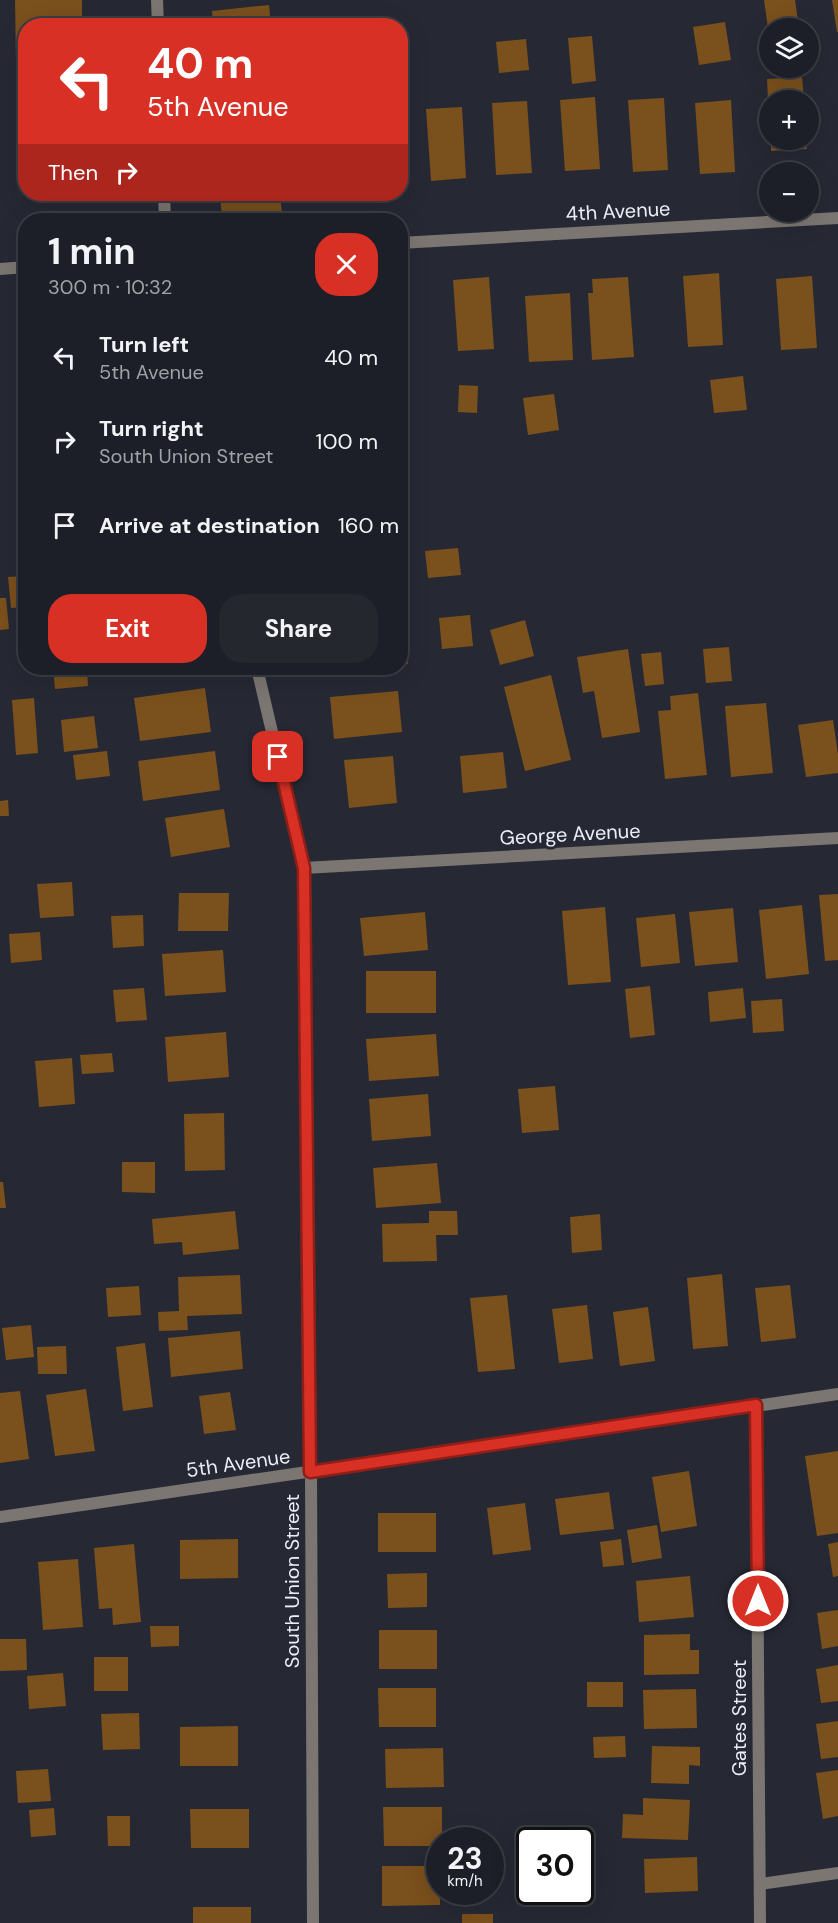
<!DOCTYPE html>
<html lang="en">
<head>
<meta charset="utf-8">
<style>
  body { margin:0; font-family:"DM Sans",sans-serif; background:#25272f; color:#f1f3f6; height:100vh; display:flex; flex-direction:column; font-size:22px; white-space:nowrap }
  * { box-sizing:border-box; margin:0 }
  p { font-size:20px; color:#a0a2a7 }
  .icon { flex:none; width:33px; height:33px; fill:none; stroke:currentColor; stroke-width:2; stroke-linecap:round; stroke-linejoin:round }
  .map { position:relative; flex:1; overflow:hidden }
  .side { position:absolute; left:18px; top:213px; width:390px; height:462px; display:flex; flex-direction:column; background:#1c1f27; border-radius:24px; box-shadow:0 6px 24px #0002,0 0 0 2px #3a3d44 }
  .side>* { flex:none }
  .top-card { position:absolute; left:18px; top:18px; width:390px; height:183px; border-radius:24px; box-shadow:0 6px 24px #0002,0 0 0 2px #3a3d44; background:#d93025; color:#fff; overflow:hidden }
  .tools { position:absolute; left:759px; top:18px; display:grid; gap:12px }
  .tools a { display:grid; place-items:center; width:60px; height:60px; border-radius:50%; background:#1c1f27; box-shadow:0 6px 24px #0002,0 0 0 2px #3a3d44; font-size:30px }
  .speed { position:absolute; left:426px; top:1827px; display:flex; gap:12px; font-size:30px; font-weight:700; text-align:center }
  .speed>* { display:grid; place-content:center; width:78px; height:78px; border-radius:50%; background:#1c1f27; box-shadow:0 6px 24px #0002,0 0 0 2px #3a3d44; line-height:1 }
  .speed small { font-size:15px; font-weight:400 }
  .speed .limit { border:3px solid #111; border-radius:9px; background:#fff; color:#111 }
  .pin { position:absolute; display:grid; place-items:center; width:51px; height:51px; color:#fff; margin:-26px; border-radius:12px; box-shadow:0 3px 9px #0006 }
  .me { position:absolute; width:66px; margin:-33px; rotate:0deg; stroke-linejoin:round; filter:drop-shadow(0 0 4px #0008) }
  .turn { display:flex; align-items:center; gap:21px; height:126px; padding:0 30px; font-size:27px }
  .turn .icon { width:78px; height:78px; stroke-width:2.5 }
  .turn b { display:block; font-size:42px; line-height:51px }
  .then { display:flex; align-items:center; height:57px; padding:0 30px; background:#0003; gap:12px; font-size:22px }
  .round { display:grid; place-items:center; flex:none; width:63px; height:63px; border-radius:24px; background:#25272f }
  .overview { display:flex; align-items:center; justify-content:space-between; height:102px; padding:0 30px }
  h1 { font-size:36px; font-weight:700; line-height:45px }
  .primary-button { display:flex; gap:12px; margin-top:auto; padding:12px 30px }
  .primary-button a { flex:1; height:69px; border-radius:24px; background:#d93025; color:#fff; font-size:24px; font-weight:700; line-height:69px; text-align:center }
  .primary-button a+a { background:#25272f; color:#f1f3f6 }
  ul { padding:0; list-style:none }
  li { display:flex; align-items:center; gap:18px; height:84px; padding:0 30px }
  li div { flex:1 }
  li b { display:block; font-size:22px }
  li em { font-style:normal }
  .map>svg:first-child { display:block }
  .building { fill:#7a501c }
  .lines { fill:none; stroke-linecap:round; stroke-linejoin:round }
  .street { stroke:#7b7671; stroke-width:12 }
  .route-casing { stroke:#8d1f18; stroke-width:15 }
  .route { stroke:#d93025; stroke-width:10 }
  .labels { text-anchor:middle; dominant-baseline:central; stroke-width:6; stroke-linejoin:round; paint-order:stroke }
  .street-label { font-size:20px; fill:#ebeef6; stroke:#262934 }
</style>
</head>
<body>
<div class="map">
<svg width="838" height="1923" viewBox="0 0 838 1923">
  <rect width="100%" height="100%" fill="#262934"/>
  <!-- building -->
  <g class="building">
    <path d="M15 0H82V26H26V123H17Z"/>
    <path d="M764 0H795L799 28H768Z"/>
    <path d="M832 0H838V32H837Z"/>
    <path d="M269 5 271 26H213L212 11Z"/>
    <path d="M725 22 731 60 699 65 693 27Z"/>
    <path d="M592 36 596 81 572 84 568 38Z"/>
    <path d="M526 39 529 70 499 73 496 42Z"/>
    <path d="M802 77 804 100H768L767 79Z"/>
    <path d="M595 97 600 169 565 171 560 100Z"/>
    <path d="M664 98 668 170 633 172 628 100Z"/>
    <path d="M731 100 735 172 700 174 695 103Z"/>
    <path d="M527 101 532 173 496 175 492 103Z"/>
    <path d="M462 107 466 178 431 181 426 109Z"/>
    <path d="M771 140H806L807 149 771 151Z"/>
    <path d="M220 194H280L282 213 222 218Z"/>
    <path d="M719 273 723 345 688 347 683 276Z"/>
    <path d="M812 276 817 348 781 350 776 279Z"/>
    <path d="M489 277 494 349 458 351 453 280Z"/>
    <path d="M628 277 634 357 592 360 588 293H593L592 279Z"/>
    <path d="M570 293 573 360 529 362 525 296Z"/>
    <path d="M743 376 747 410 714 413 710 380Z"/>
    <path d="M459 385 478 386 477 413 458 412Z"/>
    <path d="M554 394 559 430 528 435 523 398Z"/>
    <path d="M408 523 410 539 400 540V524Z"/>
    <path d="M458 548 461 575 428 578 425 551Z"/>
    <path d="M26 576V607L11 608 8 577Z"/>
    <path d="M0 598H6L9 629 0 630Z"/>
    <path d="M470 615 473 646 442 649 439 618Z"/>
    <path d="M525 620 534 656 500 665 490 630Z"/>
    <path d="M405 628 408 664 400 665V629Z"/>
    <path d="M729 647 732 681 706 683 703 649Z"/>
    <path d="M628 649 640 732 602 738 594 691 583 693 577 657Z"/>
    <path d="M661 652 664 684 645 686 641 654Z"/>
    <path d="M53 668H87L88 686 55 689Z"/>
    <path d="M131 668H192V669L132 677Z"/>
    <path d="M551 675 571 760 525 771 504 687Z"/>
    <path d="M205 688 211 732 140 741 134 698Z"/>
    <path d="M398 691 402 732 334 739 330 697Z"/>
    <path d="M698 693 707 775 665 779 658 711 671 710 670 696Z"/>
    <path d="M34 698 38 753 16 755 12 700Z"/>
    <path d="M766 703 773 773 731 777 725 706Z"/>
    <path d="M94 716 98 748 64 752 61 720Z"/>
    <path d="M833 720 838 754V773L806 777 798 725Z"/>
    <path d="M107 751 110 776 76 780 73 755Z"/>
    <path d="M215 751 220 790 143 801 138 761Z"/>
    <path d="M503 752 507 788 463 793 460 756Z"/>
    <path d="M393 756 397 803 349 808 344 760Z"/>
    <path d="M8 800 9 816H0V801Z"/>
    <path d="M224 809 230 847 171 857 165 818Z"/>
    <path d="M72 882 74 916 40 918 37 884Z"/>
    <path d="M179 893H229L228 931H178Z"/>
    <path d="M838 894V960L825 961 819 895Z"/>
    <path d="M802 905 809 974 766 979 759 910Z"/>
    <path d="M605 907 611 982 568 985 562 911Z"/>
    <path d="M733 908 738 962 695 966 689 912Z"/>
    <path d="M425 912 428 950 364 956 360 918Z"/>
    <path d="M675 914 680 963 641 967 636 918Z"/>
    <path d="M143 915 144 946 113 948 111 916Z"/>
    <path d="M40 932 42 960 11 963 9 934Z"/>
    <path d="M223 950 226 992 165 996 162 954Z"/>
    <rect x="366" y="971" width="70" height="42"/>
    <path d="M650 986 655 1035 630 1038 625 989Z"/>
    <path d="M144 988 147 1020 116 1022 113 990Z"/>
    <path d="M743 988 746 1018 710 1022 708 992Z"/>
    <path d="M782 999 784 1031 753 1033 751 1001Z"/>
    <path d="M226 1032 229 1077 168 1082 165 1037Z"/>
    <path d="M436 1034 439 1076 369 1081 366 1039Z"/>
    <path d="M112 1053 114 1072 82 1074 80 1055Z"/>
    <path d="M72 1058 75 1104 39 1107 35 1061Z"/>
    <path d="M555 1086 559 1130 522 1133 518 1089Z"/>
    <path d="M428 1094 431 1136 372 1141 369 1099Z"/>
    <path d="M224 1113 225 1170 185 1171 184 1114Z"/>
    <path d="M122 1162H155V1193L122 1192Z"/>
    <path d="M437 1163 441 1203 376 1208 373 1168Z"/>
    <path d="M0 1182H3L6 1208H0Z"/>
    <path d="M235 1211 239 1249 183 1255 182 1242 154 1244 152 1219Z"/>
    <path d="M429 1211H457L458 1235H436L437 1261 383 1262 382 1224 429 1223Z"/>
    <path d="M600 1214 602 1250 572 1253 570 1217Z"/>
    <path d="M722 1274 728 1346 693 1349 687 1278Z"/>
    <path d="M240 1275 242 1314 187 1316 188 1330 159 1331 158 1312 179 1311 178 1277Z"/>
    <path d="M790 1285 796 1338 761 1342 755 1288Z"/>
    <path d="M139 1286 141 1315 108 1317 106 1288Z"/>
    <path d="M507 1295 515 1369 478 1372 470 1298Z"/>
    <path d="M587 1305 593 1359 559 1363 552 1309Z"/>
    <path d="M648 1307 655 1361 620 1366 613 1312Z"/>
    <path d="M31 1325 34 1357 6 1360 2 1328Z"/>
    <path d="M240 1331 243 1369 171 1377 168 1338Z"/>
    <path d="M145 1343 153 1407 123 1411 116 1347Z"/>
    <path d="M66 1346 67 1374H38L37 1347Z"/>
    <path d="M86 1389 95 1451 55 1456 46 1395Z"/>
    <path d="M20 1391 29 1459 0 1463V1393Z"/>
    <path d="M230 1392 236 1430 204 1434 199 1396Z"/>
    <path d="M838 1451V1533L817 1536 805 1456Z"/>
    <path d="M689 1471 697 1526 661 1532 652 1477Z"/>
    <path d="M609 1492 614 1529 560 1535 555 1499Z"/>
    <path d="M525 1503 531 1550 493 1555 487 1508Z"/>
    <rect x="378" y="1513" width="58" height="39"/>
    <path d="M657 1525 662 1558 632 1563 627 1530Z"/>
    <path d="M238 1539V1578L180 1579V1540Z"/>
    <path d="M621 1539 624 1565 603 1567 600 1542Z"/>
    <path d="M838 1542V1576L833 1577 828 1544Z"/>
    <path d="M134 1544 141 1622 113 1625 112 1608 99 1609 94 1548Z"/>
    <path d="M78 1559 83 1627 43 1630 38 1562Z"/>
    <path d="M427 1573V1607L388 1608 387 1574Z"/>
    <path d="M690 1576 694 1617 639 1622 636 1581Z"/>
    <path d="M838 1610V1646L822 1649 817 1613Z"/>
    <path d="M150 1626H179V1646L151 1647Z"/>
    <rect x="379" y="1630" width="58" height="39"/>
    <path d="M690 1634V1650H699V1674L644 1675V1635Z"/>
    <path d="M0 1639H26L27 1670 0 1671Z"/>
    <rect x="94" y="1657" width="34" height="34"/>
    <path d="M838 1665V1701L821 1703 816 1669Z"/>
    <path d="M63 1673 66 1706 29 1709 27 1676Z"/>
    <rect x="587" y="1682" width="36" height="25"/>
    <path d="M378 1688H436V1727H379Z"/>
    <path d="M696 1689 697 1728 644 1729 643 1690Z"/>
    <path d="M139 1713 140 1749 103 1750 101 1714Z"/>
    <path d="M838 1721V1757L821 1759 816 1724Z"/>
    <path d="M238 1726V1766H180V1727Z"/>
    <path d="M625 1736 626 1757 594 1758 593 1737Z"/>
    <path d="M652 1746 700 1747V1766L689 1765V1784L651 1783Z"/>
    <path d="M443 1748 444 1787 386 1788 385 1749Z"/>
    <path d="M48 1769 51 1801 18 1803 16 1771Z"/>
    <path d="M838 1770V1816L823 1819 816 1773Z"/>
    <path d="M643 1798 690 1800 688 1840 622 1838 623 1814 643 1815Z"/>
    <path d="M383 1807H442V1840H440V1846H384Z"/>
    <path d="M54 1808 56 1835 31 1837 29 1810Z"/>
    <path d="M190 1809H249V1848H191Z"/>
    <path d="M107 1816H130V1846H108Z"/>
    <path d="M697 1857 698 1891 645 1893 644 1859Z"/>
    <path d="M382 1866H440V1905L382 1906Z"/>
    <rect x="193" y="1907" width="58" height="16"/>
    <rect x="462" y="1914" width="31" height="9"/>
  </g>
  <g class="lines">
    <!-- street -->
    <g class="street">
      <path d="M157 0 158 26"/>
      <path d="M164 194 165 220"/>
      <path d="M400 243 838 218"/>
      <path d="M0 269 26 267"/>
      <path d="M257 668 304 868 311 1472 313 1923"/>
      <path d="M304 868 838 838"/>
      <path d="M756 1405 760 1923"/>
      <path d="M0 1517 838 1394"/>
      <path d="M760 1884 838 1873"/>
    </g>
  </g>
  <g class="lines">
    <!-- route casing -->
    <g class="route-casing">
      <path id="route" d="M278 757 304 868 310 1472 756 1405 758 1601"/>
    </g>
    <!-- route -->
    <use href="#route" class="route"/>
  </g>
  <g class="labels">
    <!-- street labels -->
    <g class="street-label">
      <text transform="translate(618 211) rotate(-3)">4th Avenue</text>
      <text transform="translate(570 834) rotate(-3)">George Avenue</text>
      <text transform="translate(238 1463) rotate(-8)">5th Avenue</text>
      <text transform="translate(292 1581) rotate(-90)">South Union Street</text>
      <text transform="translate(739 1718) rotate(-90)">Gates Street</text>
    </g>
  </g>
</svg>
<div class="tools">
<a><svg class="icon" aria-label="layers" viewBox="0 0 24 24"><path d="M12 4l9 5-9 5-9-5zM3 14l9 5 9-5"/></svg></a>
<a>+</a>
<a>−</a>
</div>
<div class="speed"><div>23<small>km/h</small></div><div class="limit">30</div></div>
<div class="pin" style="left:278px;top:757px;background:#d93025"><svg class="icon" aria-label="arrive" viewBox="0 0 24 24"><path d="M6 21V4h12l-3 4 3 4H6"/></svg></div>
<svg class="me" style="left:758px;top:1601px" viewBox="-20 -20 40 40"><circle r="17" fill="#d93025" stroke="#fff" stroke-width="3"/><path d="M0-11L8 9 0 5-8 9z" fill="#fff"/></svg>
<div class="top-card">
<div class="turn"><svg class="icon" aria-label="left" viewBox="0 0 24 24"><path d="M17 20v-9H6M10 6l-5 5 5 5"/></svg><div><b>40 m</b>5th Avenue</div></div>
<div class="then">Then<svg class="icon" aria-label="right" viewBox="0 0 24 24"><path d="M7 20v-9h11M14 6l5 5-5 5"/></svg></div>
</div>
<section class="side">
<div class="overview"><div><h1>1 min</h1><p>300 m · 10:32</p></div><a class="round" style="background:#d93025;color:#fff"><svg class="icon" aria-label="close" viewBox="0 0 24 24"><path d="M6 6l12 12M18 6L6 18"/></svg></a></div>
<ul>
<li><svg class="icon" aria-label="left" viewBox="0 0 24 24"><path d="M17 20v-9H6M10 6l-5 5 5 5"/></svg><div><b>Turn left</b><p>5th Avenue</p></div><em>40 m</em></li>
<li><svg class="icon" aria-label="right" viewBox="0 0 24 24"><path d="M7 20v-9h11M14 6l5 5-5 5"/></svg><div><b>Turn right</b><p>South Union Street</p></div><em>100 m</em></li>
<li><svg class="icon" aria-label="arrive" viewBox="0 0 24 24"><path d="M6 21V4h12l-3 4 3 4H6"/></svg><div><b>Arrive at destination</b></div><em>160 m</em></li>
</ul>
<div class="primary-button"><a>Exit</a><a>Share</a></div>
</section>
</div>
</body>
</html>
